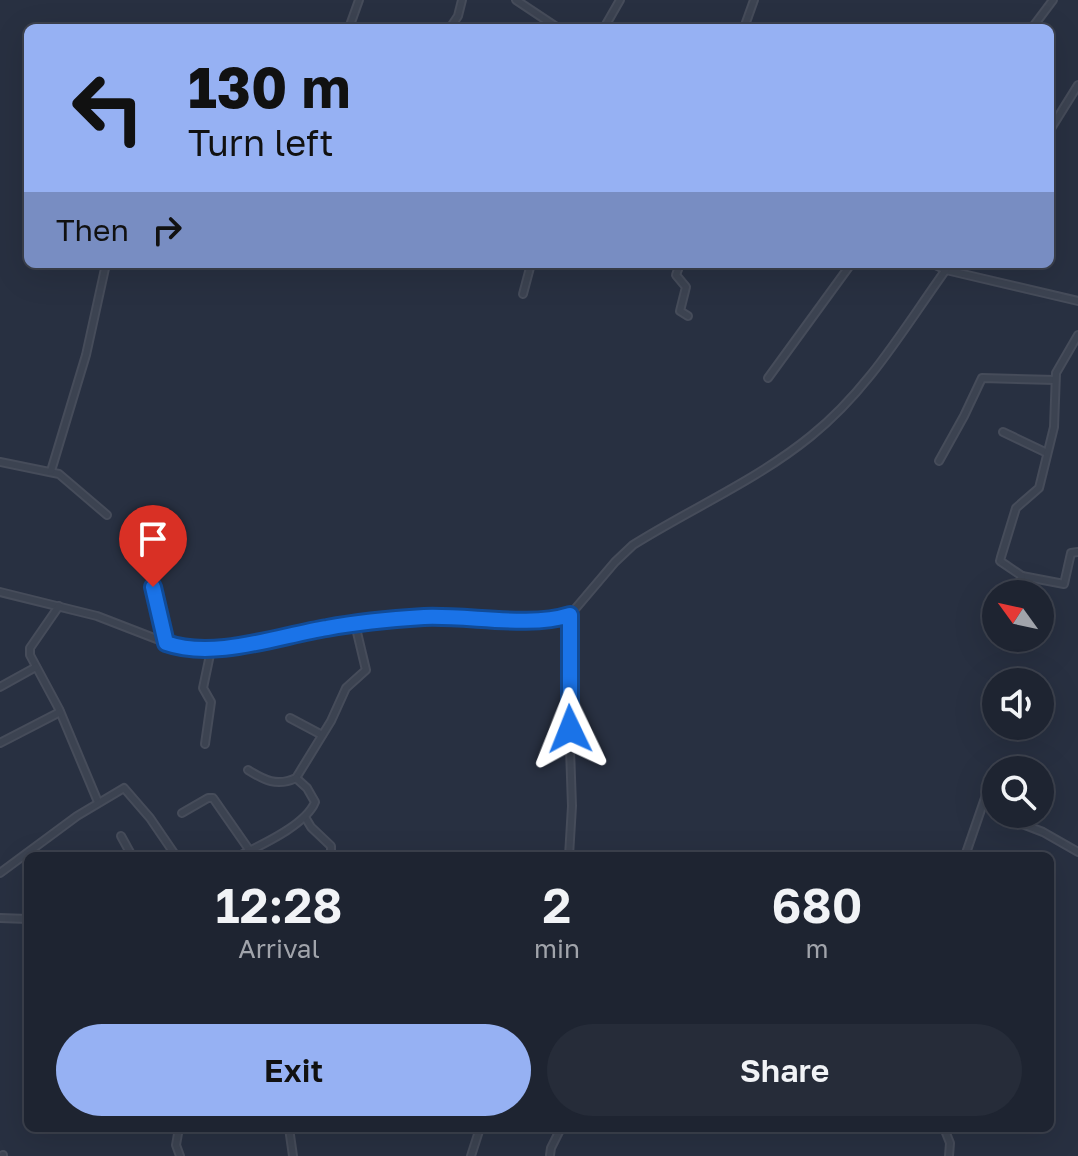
<!DOCTYPE html>
<html lang="en">
<head>
<meta charset="utf-8">
<style>
  body { margin:0; font-family:"Golos Text",sans-serif; background:#262c39; color:#f1f3f6; height:100vh; display:flex; flex-direction:column; font-size:30px; white-space:nowrap }
  * { box-sizing:border-box; margin:0 }
  p { font-size:26px; color:#a1a4ab }
  .icon { flex:none; width:44px; height:44px; fill:none; stroke:currentColor; stroke-width:2; stroke-linecap:round; stroke-linejoin:round }
  .map { position:relative; flex:1; overflow:hidden }
  .details { position:absolute; left:24px; top:852px; width:1030px; height:280px; display:flex; flex-direction:column; background:#1e2431; border-radius:12px; box-shadow:0 8px 32px #0002,0 0 0 2px #3c414d }
  .details>* { flex:none }
  .top-card { position:absolute; left:24px; top:24px; width:1030px; height:244px; border-radius:12px; box-shadow:0 8px 32px #0002,0 0 0 2px #3c414d; background:#96b1f3; color:#111; overflow:hidden }
  .needle { width:52px; rotate:303deg }
  .tools { position:absolute; left:982px; top:580px; display:grid; gap:16px }
  .tools a { display:grid; place-items:center; width:72px; height:72px; border-radius:50%; background:#1e2431; box-shadow:0 8px 32px #0002,0 0 0 2px #3c414d; font-size:40px }
  .pin { position:absolute; display:grid; place-items:center; width:68px; height:68px; color:#fff; margin:-82px -34px; border-radius:50% 50% 50% 0; rotate:-45deg; box-shadow:0 0 8px #0007 }
  .pin .icon { rotate:45deg }
  .me { position:absolute; width:88px; margin:-44px; rotate:358deg; stroke-linejoin:round; filter:drop-shadow(0 0 6px #0008) }
  .turn { display:flex; align-items:center; gap:28px; height:168px; padding:0 32px; font-size:36px }
  .turn .icon { width:104px; height:104px; stroke-width:2.5 }
  .turn b { display:block; font-size:56px; line-height:68px }
  .then { display:flex; align-items:center; height:76px; padding:0 32px; background:#0003; gap:16px; font-size:30px }
  .eta { display:flex; justify-content:space-evenly; align-items:center; height:136px; text-align:center }
  .eta b { font-size:48px; font-weight:600; line-height:56px }
  .action { display:flex; gap:16px; margin-top:auto; padding:16px 32px }
  .action a { flex:1; height:92px; border-radius:48px; background:#96b1f3; color:#111; font-size:32px; font-weight:600; line-height:92px; text-align:center }
  .action a+a { background:#262c39; color:#f1f3f6 }
  .map>svg:first-child { display:block }
  .lines { fill:none; stroke-linecap:round; stroke-linejoin:round }
  .minor-casing { stroke:#464c5a; stroke-width:10 }
  .minor { stroke:#3c4351; stroke-width:6 }
  .route-casing { stroke:#114b97; stroke-width:20 }
  .route { stroke:#1a73e8; stroke-width:14 }
</style>
</head>
<body>
<div class="map">
<svg width="1078" height="1156" viewBox="0 0 1078 1156">
  <rect width="100%" height="100%" fill="#283041"/>
  <g class="lines">
    <!-- minor casing -->
    <g class="minor-casing">
      <g id="minor">
        <path d="M516 0 558 28"/>
        <path d="M349 28 359 0"/>
        <path d="M450 28 458 16 462 0"/>
        <path d="M604 28 620 0"/>
        <path d="M744 28 754 0"/>
        <path d="M1032 28 1053 0"/>
        <path d="M1050 130 1078 85"/>
        <path d="M680 264 676 275 686 287 680 311 688 316"/>
        <path d="M933 264 946 270 1078 301"/>
        <path d="M523 294 531 264"/>
        <path d="M768 378 851 264"/>
        <path d="M1003 432 1047 453"/>
        <path d="M939 461 964 416 982 378 1055 380"/>
        <path d="M0 462 59 474 107 515"/>
        <path d="M51 471 86 355 106 264"/>
        <path d="M1022 576 1064 584 1071 553 1078 552"/>
        <path d="M153 587 166 643"/>
        <path d="M0 592 97 616 185 650H211L330 627 398 619 449 616 522 620 561 618 570 615 615 562 633 545C692 508 757 480 811 436 870 389 907 323 950 264"/>
        <path d="M1015 594 1022 576 1000 561 1001 557 1016 508 1039 488 1041 480 1054 427 1056 373 1078 335"/>
        <path d="M59 606 30 648V655L59 709 98 802"/>
        <path d="M997 639V638"/>
        <path d="M0 687 36 667"/>
        <path d="M290 718 322 735"/>
        <path d="M0 743 60 712"/>
        <path d="M205 744 211 702 203 688 211 650"/>
        <path d="M248 770C264 780 277 787 296 778L331 721 346 688 366 670 355 624"/>
        <path d="M182 813 208 798H213L250 851"/>
        <path d="M1011 814 1012 820 1043 832 1078 852"/>
        <path d="M305 817 311 827 331 846V856"/>
        <path d="M121 836 132 856"/>
        <path d="M239 856C261 845 306 825 315 802L307 788 296 778"/>
        <path d="M569 856 572 806 568 691 570 615"/>
        <path d="M965 856 995 769 1001 770"/>
        <path d="M0 873 77 816 124 788 150 818 176 856"/>
        <path d="M0 918 28 919"/>
        <path d="M179 1128 176 1145 180 1156"/>
        <path d="M289 1128 293 1156"/>
        <path d="M944 1128 950 1143 949 1156"/>
        <path d="M3 1155V1156"/>
        <path d="M550 1155 551 1148 561 1128"/>
        <path d="M471 1156 480 1128"/>
      </g>
    </g>
    <!-- minor -->
    <use href="#minor" class="minor"/>
  </g>
  <g class="lines">
    <!-- route casing -->
    <g class="route-casing">
      <path id="route" d="M153 587 166 643C214 660 278 636 327 628 359 622 392 619 424 617 469 615 529 628 570 615V729"/>
    </g>
    <!-- route -->
    <use href="#route" class="route"/>
  </g>
</svg>
<div class="tools">
<a><svg class="needle" viewBox="-14 -14 28 28"><path d="M0-13l5 13h-10z" fill="#e53935"/><path d="M0 13l5-13h-10z" fill="#a1a4ab"/></svg></a>
<a><svg class="icon" aria-label="sound" viewBox="0 0 24 24"><path d="M4 9h4l5-4v14l-5-4H4zM17 9q2 3 0 6"/></svg></a>
<a><svg class="icon" aria-label="search" viewBox="0 0 24 24"><circle cx="10" cy="10" r="6"/><path d="M15 15l6 6"/></svg></a>
</div>
<div class="pin" style="left:153px;top:587px;background:#d93025"><svg class="icon" aria-label="arrive" viewBox="0 0 24 24"><path d="M6 21V4h12l-3 4 3 4H6"/></svg></div>
<svg class="me" style="left:570px;top:729px" viewBox="-20 -20 40 40"><path d="M0-17L14 15 0 8-14 15z" fill="#1a73e8" stroke="#fff" stroke-width="4"/></svg>
<div class="top-card">
<div class="turn"><svg class="icon" aria-label="left" viewBox="0 0 24 24"><path d="M17 20v-9H6M10 6l-5 5 5 5"/></svg><div><b>130 m</b>Turn left</div></div>
<div class="then">Then<svg class="icon" aria-label="right" viewBox="0 0 24 24"><path d="M7 20v-9h11M14 6l5 5-5 5"/></svg></div>
</div>
<section class="details">
<div class="eta">
<div><b>12:28</b><p>Arrival</p></div>
<div><b>2</b><p>min</p></div>
<div><b>680</b><p>m</p></div>
</div>
<div class="action"><a>Exit</a><a>Share</a></div>
</section>
</div>
</body>
</html>
